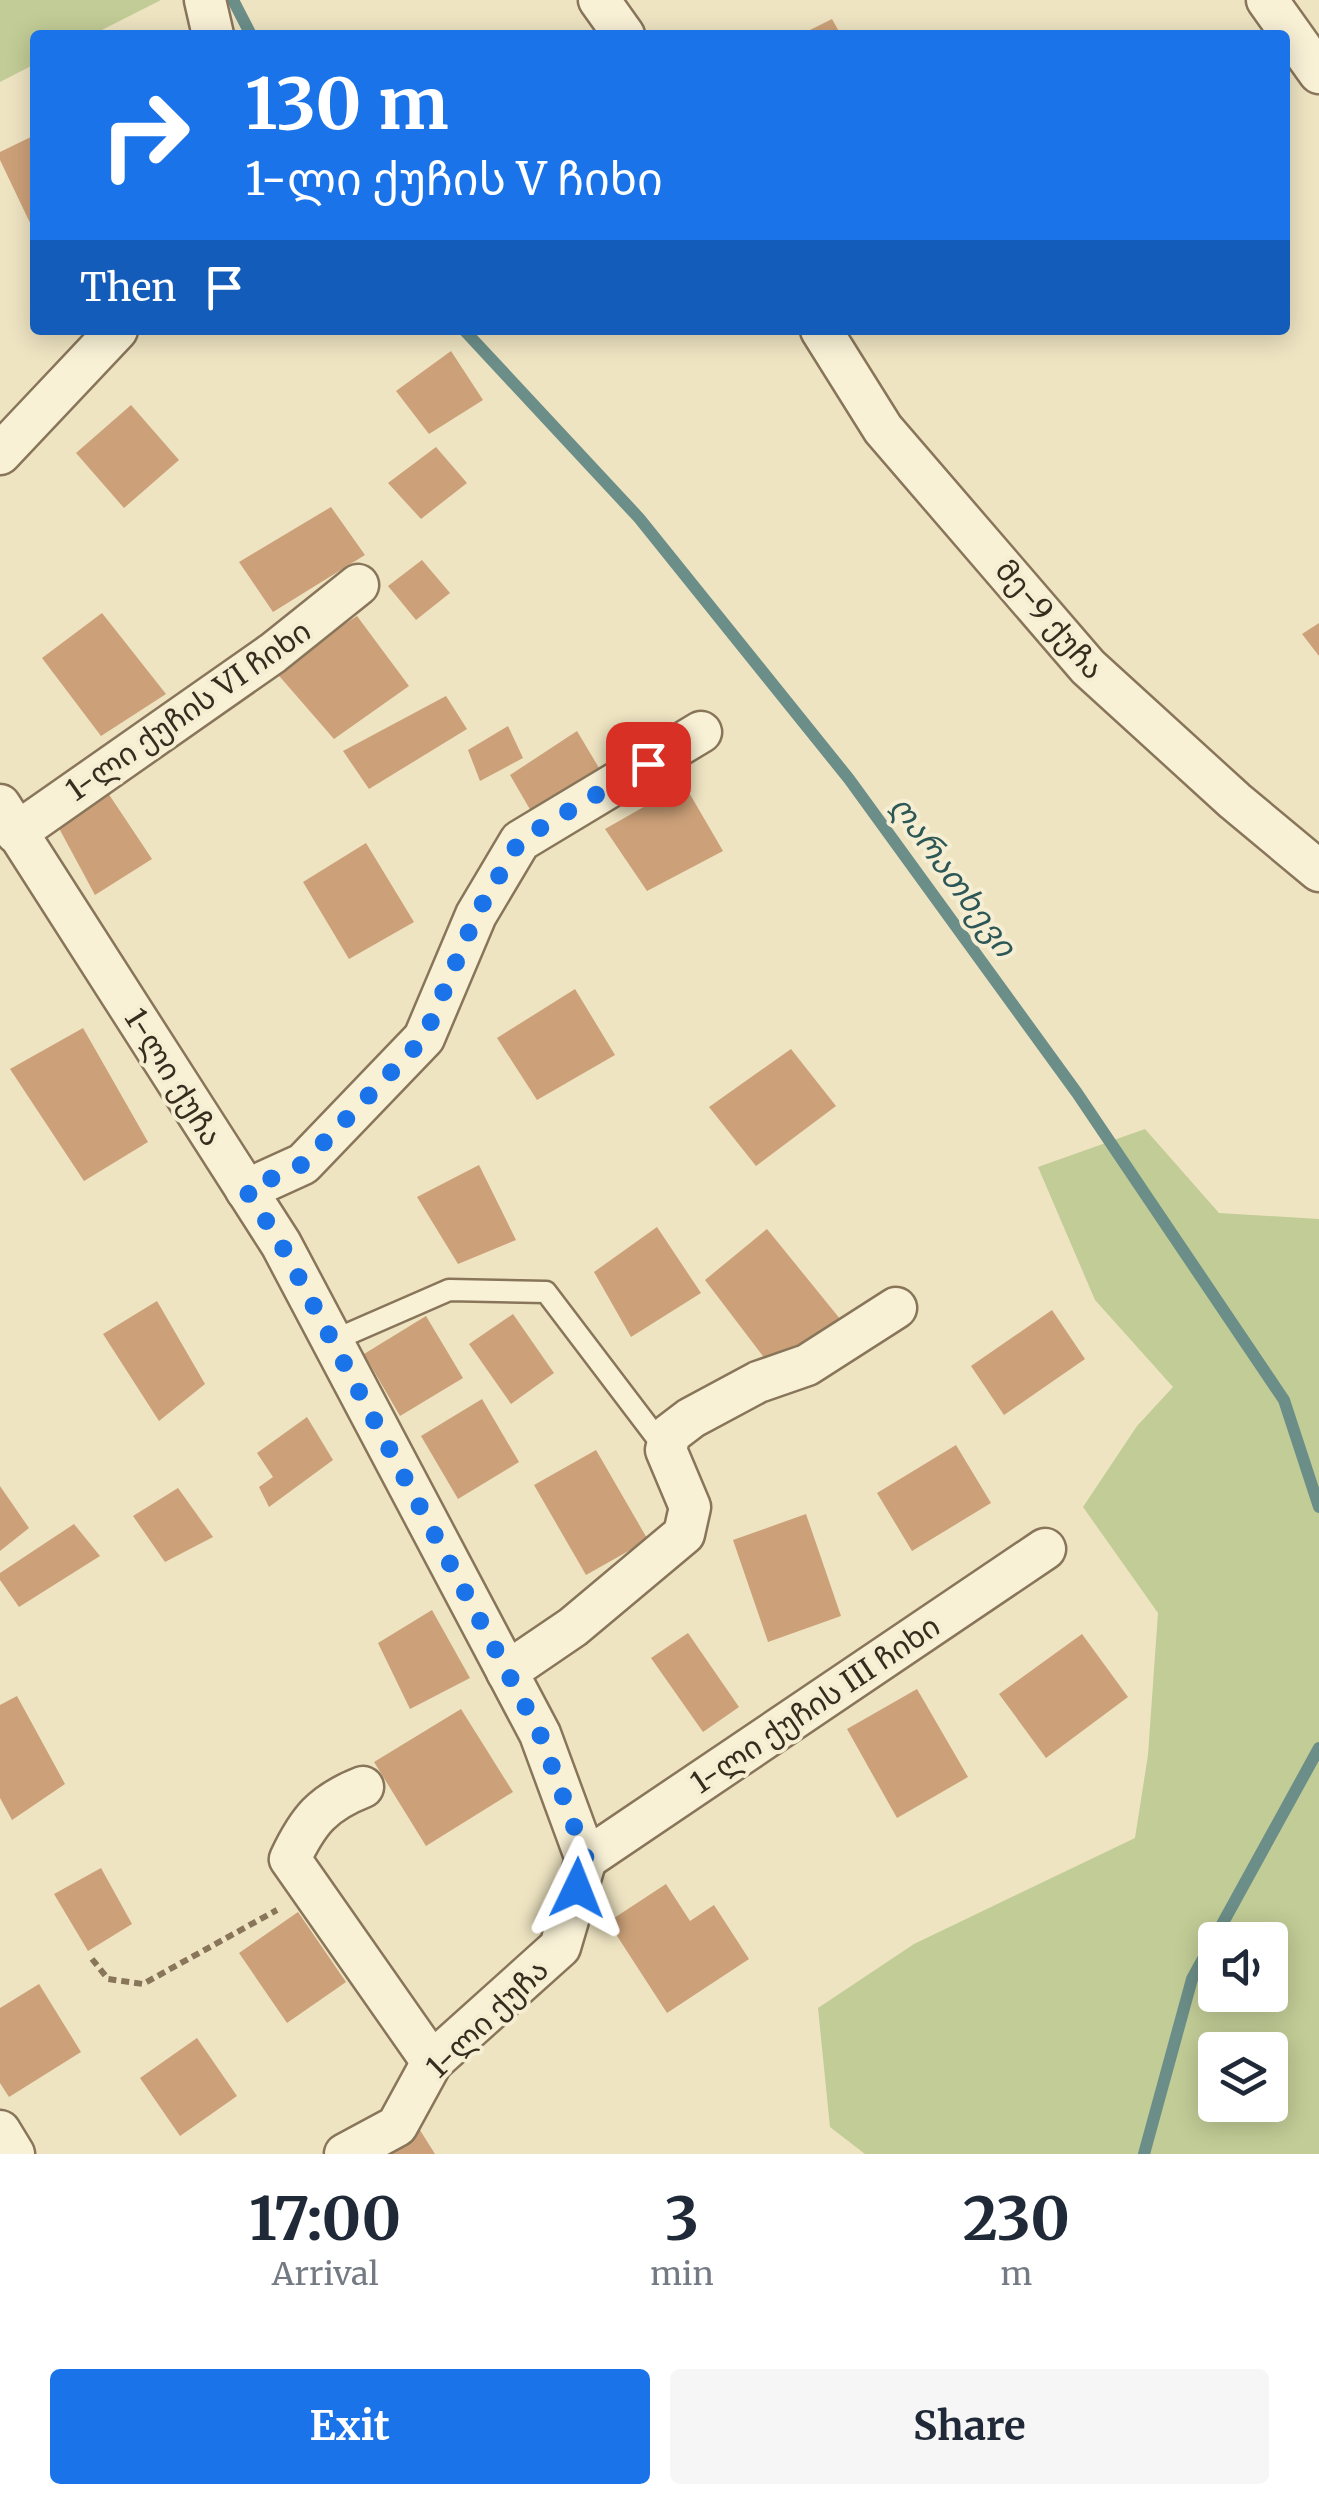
<!DOCTYPE html>
<html lang="en">
<head>
<meta charset="utf-8">
<style>
  body { margin:0; font-family:Merriweather,"Noto Sans Georgian",serif; background:#f6f6f7; color:#1f2937; height:100vh; display:flex; flex-direction:column; font-size:38px; white-space:nowrap }
  * { box-sizing:border-box; margin:0 }
  p { font-size:32px; color:#747a83 }
  .icon { flex:none; width:55px; height:55px; fill:none; stroke:currentColor; stroke-width:2; stroke-linecap:round; stroke-linejoin:round }
  .map { position:relative; height:2154px; overflow:hidden }
  .sheet { display:flex; flex-direction:column; background:#fff; flex:1 }
  .sheet>* { flex:none }
  .banner { position:absolute; left:30px; top:30px; width:1260px; height:305px; border-radius:10px; box-shadow:0 5px 25px #0003; background:#1a73e8; color:#fff; overflow:hidden }
  .controls { position:absolute; left:1198px; top:1922px; display:grid; gap:20px }
  .controls a { display:grid; place-items:center; width:90px; height:90px; border-radius:10px; background:#fff; box-shadow:0 5px 25px #0003; font-size:50px }
  .pin { position:absolute; display:grid; place-items:center; width:85px; height:85px; color:#fff; margin:-42px; border-radius:20px; box-shadow:0 5px 15px #0006 }
  .me { position:absolute; width:110px; margin:-55px; rotate:2deg; stroke-linejoin:round; filter:drop-shadow(0 0 8px #0008) }
  .turn { display:flex; align-items:center; gap:35px; height:210px; padding:0 50px; font-size:45px }
  .turn .icon { width:130px; height:130px; stroke-width:2.5 }
  .turn b { display:block; font-size:70px; line-height:85px }
  .then { display:flex; align-items:center; height:95px; padding:0 50px; background:#0003; gap:20px; font-size:38px }
  .eta { display:flex; justify-content:space-evenly; align-items:center; height:170px; text-align:center }
  .eta b { font-size:60px; font-weight:700; line-height:70px }
  .button { display:flex; gap:20px; margin-top:auto; padding:20px 50px }
  .button a { flex:1; height:115px; border-radius:10px; background:#1a73e8; color:#fff; font-size:40px; font-weight:700; line-height:115px; text-align:center }
  .button a+a { background:#f6f6f7; color:#1f2937 }
  .map>svg:first-child { display:block }
  .green { fill:#c2cc96; fill-rule:evenodd }
  .lines { fill:none; stroke-linecap:round; stroke-linejoin:round }
  .stream { stroke:#6c8e88; stroke-width:12 }
  .building { fill:#cca179 }
  .service-casing { stroke:#88755a; stroke-width:25 }
  .minor-casing { stroke:#88755a; stroke-width:45 }
  .path { stroke:#88755a; stroke-width:6; stroke-dasharray:8 5; stroke-linecap:butt }
  .service { stroke:#f8f1d6; stroke-width:20 }
  .minor { stroke:#f8f1d6; stroke-width:40 }
  .route { stroke:#1a73e8; stroke-width:18; stroke-dasharray:0 32.4 }
  .labels { text-anchor:middle; dominant-baseline:central; stroke-width:8; stroke-linejoin:round; paint-order:stroke }
  .street-label { font-size:30px; fill:#372c1e; stroke:#f5eed2 }
  .water-label { font-size:32px; font-style:italic; fill:#2d5757; stroke:#f5eed2 }
</style>
</head>
<body>
<div class="map">
<svg width="1319" height="2154" viewBox="0 0 1319 2154">
  <rect width="100%" height="100%" fill="#eee4c2"/>
  <!-- green -->
  <g class="green">
    <path d="M0 0H161L92 35H35V64L0 82Z"/>
    <path d="M1145 1129 1219 1213 1319 1219V2154H865L830 2127 818 2008 914 1944 1135 1838 1148 1755 1158 1613 1083 1507 1137 1426 1173 1387 1095 1300 1038 1167ZM1215 1940H1270V1995H1215ZM1215 2050H1270V2105H1215Z"/>
  </g>
  <g class="lines">
    <!-- stream -->
    <g class="stream">
      <path d="M233 0 251 35"/>
      <path d="M464 330 639 518 849 779 1077 1093 1284 1400 1319 1507"/>
      <path d="M1144 2154 1192 1979 1319 1748"/>
    </g>
  </g>
  <!-- building -->
  <g class="building">
    <path d="M832 19 841 35H800Z"/>
    <path d="M35 135V223L31 225 0 160V152Z"/>
    <path d="M451 351 483 400 429 434 396 391Z"/>
    <path d="M131 405 179 460 124 508 76 453Z"/>
    <path d="M436 447 467 483 421 519 388 483Z"/>
    <path d="M331 507 365 555 273 612 239 562Z"/>
    <path d="M422 560 450 593 416 620 388 586Z"/>
    <path d="M102 613 166 694 101 736 42 658Z"/>
    <path d="M357 616 409 686 334 739 274 670Z"/>
    <path d="M1319 623V656L1302 634Z"/>
    <path d="M446 696 467 729 369 789 343 751Z"/>
    <path d="M508 726 523 758 480 781 468 750Z"/>
    <path d="M577 731 602 773 535 818 510 775Z"/>
    <path d="M684 784 723 851 647 891 605 829Z"/>
    <path d="M104 787 152 859 95 895 54 819Z"/>
    <path d="M366 843 414 922 349 959 303 882Z"/>
    <path d="M575 989 615 1055 537 1100 497 1038Z"/>
    <path d="M83 1028 148 1142 84 1181 10 1069Z"/>
    <path d="M791 1049 836 1106 756 1166 709 1107Z"/>
    <path d="M479 1165 516 1240 458 1264 417 1197Z"/>
    <path d="M657 1227 701 1293 631 1337 594 1272Z"/>
    <path d="M767 1229 845 1325 772 1368 705 1280Z"/>
    <path d="M157 1301 205 1384 159 1421 103 1334Z"/>
    <path d="M1052 1310 1085 1359 1004 1415 971 1366Z"/>
    <path d="M513 1314 554 1373 511 1404 469 1344Z"/>
    <path d="M426 1316 463 1378 400 1416 364 1354Z"/>
    <path d="M482 1399 519 1462 458 1499 421 1436Z"/>
    <path d="M307 1417 333 1460 269 1507 259 1487 273 1477 257 1453Z"/>
    <path d="M956 1445 991 1503 912 1551 877 1493Z"/>
    <path d="M596 1450 648 1540 586 1575 534 1485Z"/>
    <path d="M0 1486 29 1528 0 1551Z"/>
    <path d="M178 1488 213 1537 165 1562 133 1516Z"/>
    <path d="M806 1514 841 1616 768 1642 733 1540Z"/>
    <path d="M74 1524 100 1556 19 1607 0 1580V1573Z"/>
    <path d="M432 1610 470 1678 410 1709 378 1643Z"/>
    <path d="M688 1633 739 1707 703 1732 651 1658Z"/>
    <path d="M1082 1634 1128 1697 1046 1758 999 1694Z"/>
    <path d="M917 1689 968 1777 897 1818 847 1729Z"/>
    <path d="M17 1696 65 1784 12 1820 0 1798V1705Z"/>
    <path d="M461 1709 513 1792 426 1846 374 1762Z"/>
    <path d="M101 1868 132 1924 88 1951 54 1894Z"/>
    <path d="M666 1884 690 1921 714 1905 749 1959 667 2013 608 1922Z"/>
    <path d="M298 1912 346 1982 287 2023 239 1953Z"/>
    <path d="M39 1984 81 2052 9 2097 0 2083V2008Z"/>
    <path d="M197 2038 237 2096 180 2136 140 2078Z"/>
    <path d="M413 2119 435 2154H357Z"/>
  </g>
  <g class="lines">
    <!-- service casing -->
    <g class="service-casing">
      <path id="service" d="M332 1341 449 1290 546 1292 666 1450"/>
    </g>
    <!-- minor casing -->
    <g class="minor-casing">
      <g id="minor">
        <path d="M205 0 213 35"/>
        <path d="M599 0 624 35"/>
        <path d="M1267 0 1319 73"/>
        <path d="M821 330 883 429 1088 667 1235 801 1319 871"/>
        <path d="M0 454 117 330"/>
        <path d="M0 805 281 1244 540 1734 586 1859 560 1947 432 2062 397 2126 345 2154"/>
        <path d="M16 833 273 653 358 585"/>
        <path d="M246 1190 303 1164 424 1038 476 915 520 841 701 732"/>
        <path d="M507 1672 573 1627 684 1534 690 1507 666 1450 670 1434 691 1418 758 1382 807 1365 896 1308"/>
        <path d="M363 1787C322 1803 308 1821 290 1859L432 2062"/>
        <path d="M586 1859 1045 1549"/>
        <path d="M0 2131 14 2154"/>
      </g>
    </g>
    <!-- path -->
    <path class="path" d="M92 1959 108 1979 143 1984 277 1910"/>
    <!-- service -->
    <use href="#service" class="service"/>
    <!-- minor -->
    <use href="#minor" class="minor"/>
  </g>
  <g class="lines">
    <!-- route -->
    <path class="route" d="M577 1888 586 1859 540 1734 281 1244 246 1190 303 1164 424 1038 476 915 520 840 648 764"/>
  </g>
  <g class="labels">
    <!-- street labels -->
    <g class="street-label">
      <text transform="translate(1050 619) rotate(49)">მე-9 ქუჩა</text>
      <text transform="translate(188 710) rotate(-35)">1-ლი ქუჩის VI ჩიხი</text>
      <text transform="translate(174 1077) rotate(58)">1-ლი ქუჩა</text>
      <text transform="translate(815 1704) rotate(-34)">1-ლი ქუჩის III ჩიხი</text>
      <text transform="translate(487 2018) rotate(-44)">1-ლი ქუჩა</text>
    </g>
    <!-- water labels -->
    <g class="water-label">
      <text transform="translate(953 876) rotate(54)">ღარათხევი</text>
    </g>
  </g>
</svg>
<div class="controls">
<a><svg class="icon" aria-label="sound" viewBox="0 0 24 24"><path d="M4 9h4l5-4v14l-5-4H4zM17 9q2 3 0 6"/></svg></a>
<a><svg class="icon" aria-label="layers" viewBox="0 0 24 24"><path d="M12 4l9 5-9 5-9-5zM3 14l9 5 9-5"/></svg></a>
</div>
<div class="pin" style="left:648px;top:764px;background:#d93025"><svg class="icon" aria-label="arrive" viewBox="0 0 24 24"><path d="M6 21V4h12l-3 4 3 4H6"/></svg></div>
<svg class="me" style="left:577px;top:1888px" viewBox="-20 -20 40 40"><path d="M0-17L14 15 0 8-14 15z" fill="#1a73e8" stroke="#fff" stroke-width="4"/></svg>
<div class="banner">
<div class="turn"><svg class="icon" aria-label="right" viewBox="0 0 24 24"><path d="M7 20v-9h11M14 6l5 5-5 5"/></svg><div><b>130 m</b>1-ლი ქუჩის V ჩიხი</div></div>
<div class="then">Then<svg class="icon" aria-label="arrive" viewBox="0 0 24 24"><path d="M6 21V4h12l-3 4 3 4H6"/></svg></div>
</div>
</div>
<section class="sheet">
<div class="eta">
<div><b>17:00</b><p>Arrival</p></div>
<div><b>3</b><p>min</p></div>
<div><b>230</b><p>m</p></div>
</div>
<div class="button"><a>Exit</a><a>Share</a></div>
</section>
</body>
</html>
